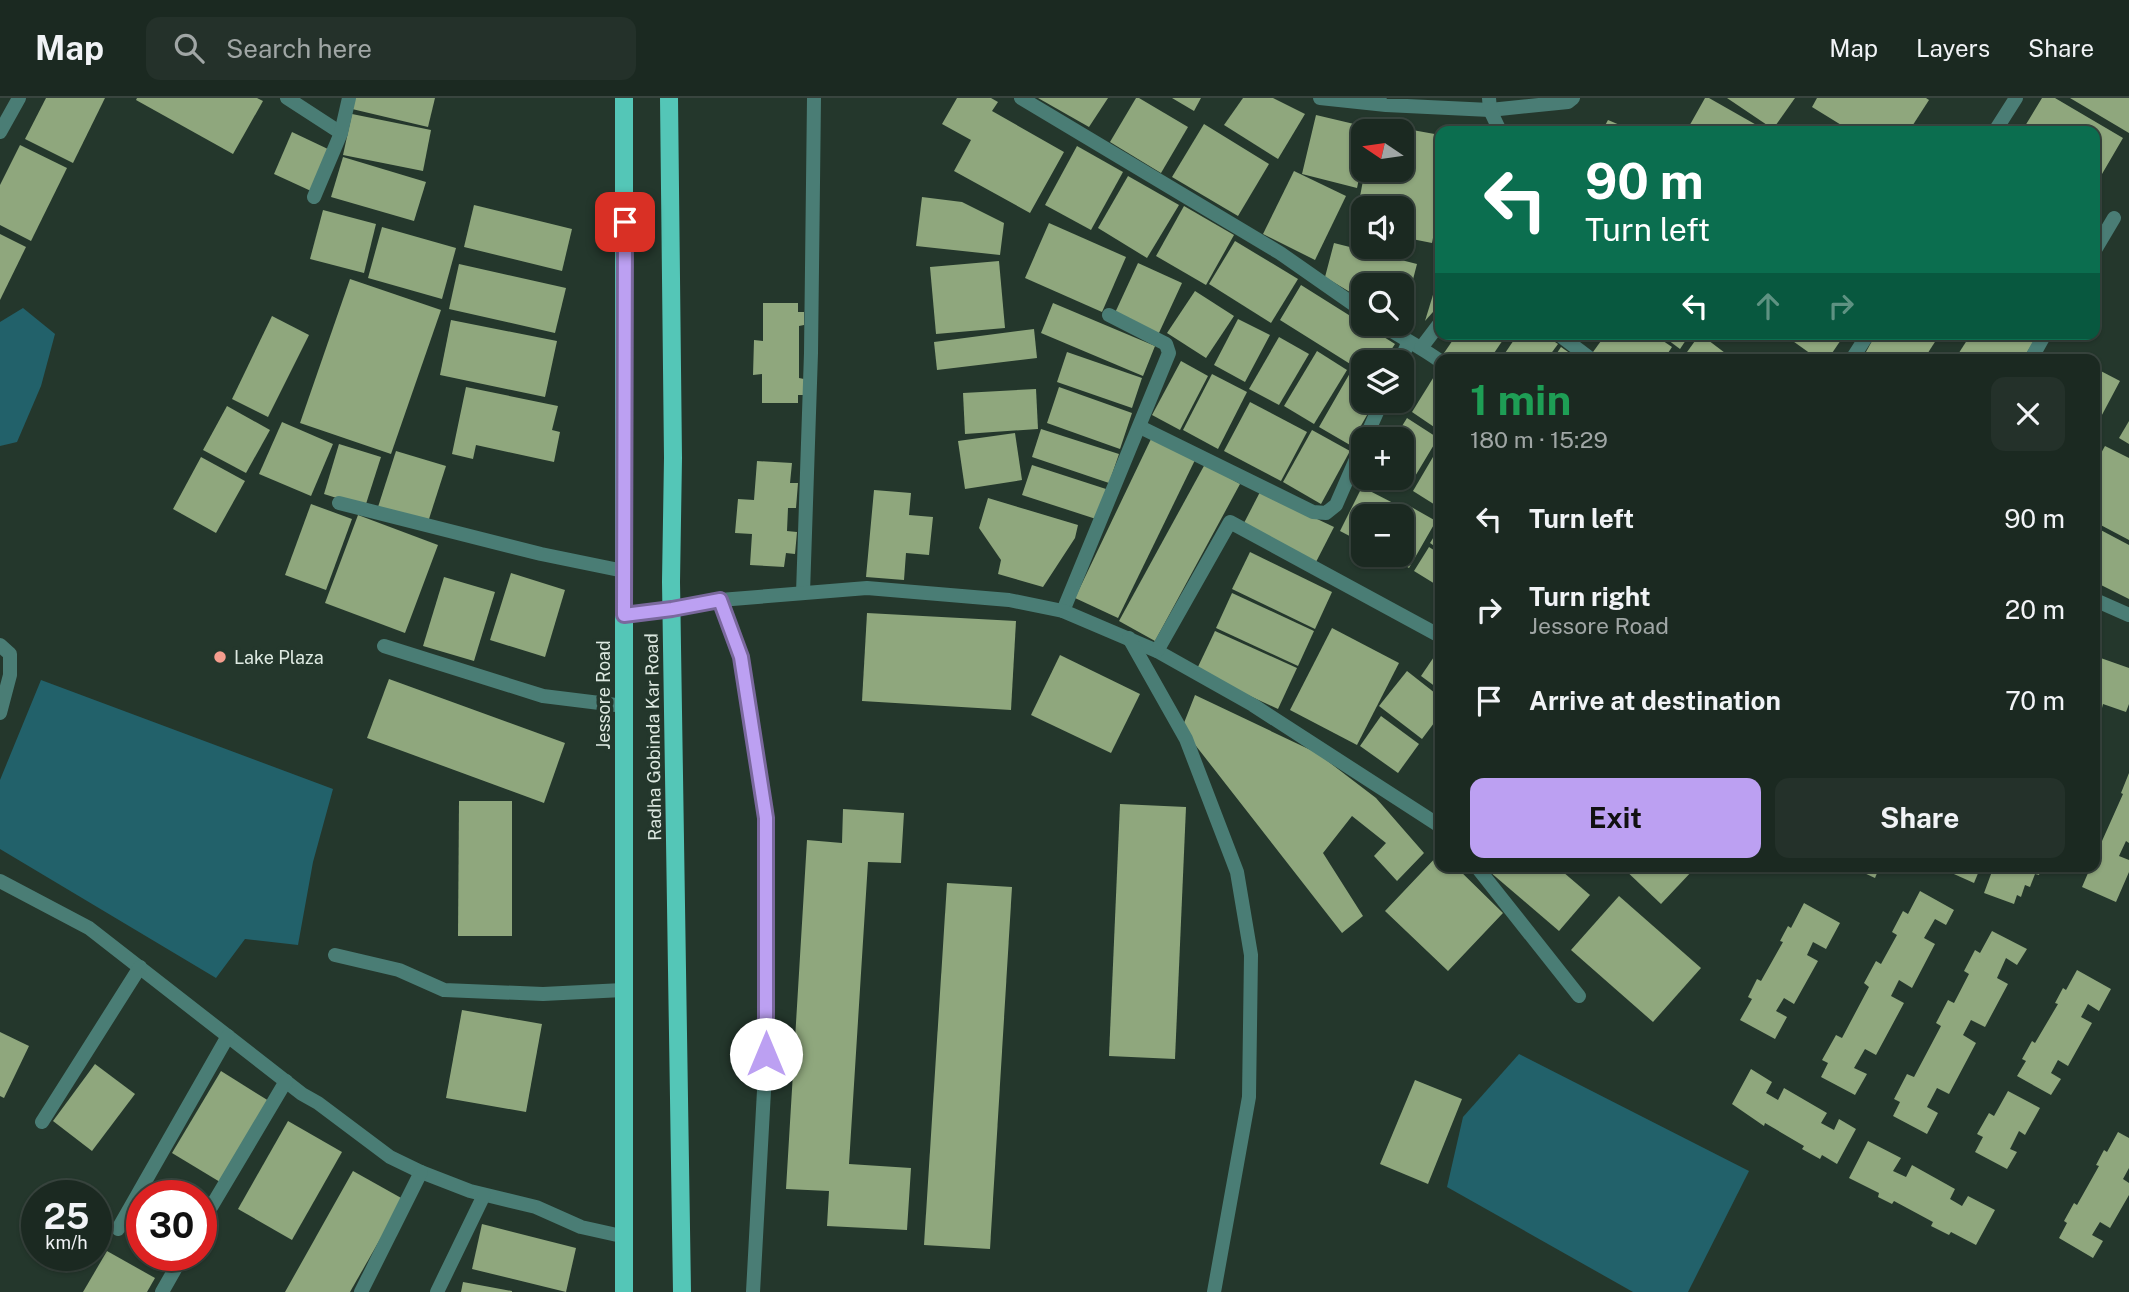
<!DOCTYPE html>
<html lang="en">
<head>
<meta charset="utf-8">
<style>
  body { margin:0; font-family:"Public Sans",sans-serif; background:#24312a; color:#f1f3f6; height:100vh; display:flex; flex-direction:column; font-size:26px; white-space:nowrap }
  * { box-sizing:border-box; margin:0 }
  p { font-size:23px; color:#a0a6a5 }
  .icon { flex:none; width:38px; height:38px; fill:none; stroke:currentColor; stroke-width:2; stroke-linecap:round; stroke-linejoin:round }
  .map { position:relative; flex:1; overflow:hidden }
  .panel { position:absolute; left:1435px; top:256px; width:665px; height:518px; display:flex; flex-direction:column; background:#1b2921; border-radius:14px; box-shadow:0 2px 5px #0004,0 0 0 2px #39453f }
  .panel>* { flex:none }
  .hud { position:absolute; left:1435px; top:28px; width:665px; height:214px; border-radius:14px; box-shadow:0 2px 5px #0004,0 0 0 2px #39453f; background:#0b6e4f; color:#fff; overflow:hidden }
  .needle { width:46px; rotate:283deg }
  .buttons { position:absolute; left:1351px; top:21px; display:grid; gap:14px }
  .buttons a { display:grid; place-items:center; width:63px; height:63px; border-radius:14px; background:#1b2921; box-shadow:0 2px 5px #0004,0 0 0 2px #39453f; font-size:35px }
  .speed { position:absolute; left:21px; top:1082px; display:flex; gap:14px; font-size:35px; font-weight:700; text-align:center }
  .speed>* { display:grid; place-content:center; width:91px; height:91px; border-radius:50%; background:#1b2921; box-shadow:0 2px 5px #0004,0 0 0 2px #39453f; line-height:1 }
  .speed small { font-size:18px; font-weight:400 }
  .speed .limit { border:10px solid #d22; background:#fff; color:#111 }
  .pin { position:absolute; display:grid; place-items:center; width:60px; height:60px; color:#fff; margin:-30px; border-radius:14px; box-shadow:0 4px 10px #0006 }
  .me { position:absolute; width:77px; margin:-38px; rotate:0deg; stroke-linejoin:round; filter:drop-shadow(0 0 5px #0008) }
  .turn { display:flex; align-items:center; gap:24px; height:147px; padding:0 35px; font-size:32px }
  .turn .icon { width:91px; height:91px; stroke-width:2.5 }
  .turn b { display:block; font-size:49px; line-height:60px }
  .lanes { display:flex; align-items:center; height:66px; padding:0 35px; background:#0003; justify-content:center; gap:35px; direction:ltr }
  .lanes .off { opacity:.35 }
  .round { display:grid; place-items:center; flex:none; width:74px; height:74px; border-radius:14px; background:#24312a }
  .summary { display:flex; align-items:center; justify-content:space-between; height:119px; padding:0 35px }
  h1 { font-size:42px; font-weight:700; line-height:52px; color:#1e9e55 }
  .button { display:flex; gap:14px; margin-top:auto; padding:14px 35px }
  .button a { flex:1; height:80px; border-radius:14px; background:#bca0f2; color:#111; font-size:28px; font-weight:700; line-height:80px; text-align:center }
  .button a+a { background:#24312a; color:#f1f3f6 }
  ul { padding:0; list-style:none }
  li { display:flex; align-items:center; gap:21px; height:91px; padding:0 35px }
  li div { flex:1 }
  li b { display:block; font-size:26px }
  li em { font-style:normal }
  header { display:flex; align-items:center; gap:42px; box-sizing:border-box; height:98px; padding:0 35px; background:#1b2921; border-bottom:2px solid #39453f }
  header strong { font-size:33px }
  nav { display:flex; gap:38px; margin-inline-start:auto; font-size:24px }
  .search { width:490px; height:63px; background:#24312a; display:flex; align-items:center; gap:18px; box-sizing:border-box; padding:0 24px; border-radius:14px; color:#a0a6a5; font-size:26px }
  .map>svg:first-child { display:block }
  .water { fill:#22616a }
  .building { fill:#8fa77d }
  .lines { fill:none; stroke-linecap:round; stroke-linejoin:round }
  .lane { stroke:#4a7d75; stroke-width:14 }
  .street { stroke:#4a7d75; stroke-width:14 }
  .primary { stroke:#54c6b7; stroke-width:18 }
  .route-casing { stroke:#7a689d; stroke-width:18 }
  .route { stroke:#bca0f2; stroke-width:12 }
  .poi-dot { fill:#f59d8e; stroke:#24372c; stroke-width:2.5 }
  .labels { text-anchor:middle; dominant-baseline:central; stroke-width:7; stroke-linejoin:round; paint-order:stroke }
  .poi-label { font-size:18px; fill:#dde9e1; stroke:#24372c; text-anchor:start }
  .street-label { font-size:18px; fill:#dde9e1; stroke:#24372c }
</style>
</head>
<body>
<header>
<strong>Map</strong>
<div class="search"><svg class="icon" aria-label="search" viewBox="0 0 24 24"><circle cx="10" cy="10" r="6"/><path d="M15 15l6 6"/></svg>Search here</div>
<nav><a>Map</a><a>Layers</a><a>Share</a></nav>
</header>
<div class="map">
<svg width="2129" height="1194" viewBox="0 0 2129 1194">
  <rect width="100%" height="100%" fill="#24372c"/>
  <!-- water -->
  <g class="water">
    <path d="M23 210 55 236 41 288 17 344 0 348V224Z"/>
    <path d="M41 582 333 691 313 764 298 847 245 841 216 880 0 751V682Z"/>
    <path d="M1519 956 1749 1073 1688 1194H1633L1447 1089 1463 1019Z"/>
  </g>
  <!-- building -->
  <g class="building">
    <path d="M46 0H105L73 65 25 41Z"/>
    <path d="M137 0H257L263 3 233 56 136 2Z"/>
    <path d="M355 0H435L428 29 352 11Z"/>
    <path d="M957 0H991L998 4 992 13 1064 54 1030 115 954 73 971 42 942 26Z"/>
    <path d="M1038 0H1108L1089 29Z"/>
    <path d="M1136 0H1139L1188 29 1161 75 1110 44Z"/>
    <path d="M1172 0H1201L1194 13Z"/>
    <path d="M1243 0H1273L1305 16 1278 61 1224 27Z"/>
    <path d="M1705 0H1709L1767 33H1689L1687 32Z"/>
    <path d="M1727 0H1795L1773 31Z"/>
    <path d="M1817 0H1926L1929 2 1909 33H1851L1812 9Z"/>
    <path d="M2042 0H2055L2123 40 2095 88V33H2022Z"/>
    <path d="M2070 0H2129V35Z"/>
    <path d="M352 16 431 32 423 73 343 57Z"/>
    <path d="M1316 17 1371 30 1370 33H1363V62L1357 90 1302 76Z"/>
    <path d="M1608 22 1634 33H1602Z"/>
    <path d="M1374 25 1440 37V104L1432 145 1402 139V110H1363V131L1354 130 1365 72H1402V33H1372Z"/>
    <path d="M1204 26 1269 66 1238 118 1172 79Z"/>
    <path d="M292 34 330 52 311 93 274 76Z"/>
    <path d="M20 47 67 70 31 143 0 127V87Z"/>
    <path d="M1077 48 1123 74 1091 132 1045 107Z"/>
    <path d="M343 59 426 84 414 123 331 99Z"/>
    <path d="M1294 73 1346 98 1315 162 1263 136Z"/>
    <path d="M1128 78 1179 107 1147 160 1098 130Z"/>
    <path d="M922 99 962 104 1004 125 1000 157 916 148Z"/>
    <path d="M474 107 572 131 562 173 464 149Z"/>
    <path d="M1184 108 1234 137 1206 187 1156 158Z"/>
    <path d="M323 112 376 126 364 175 310 161Z"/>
    <path d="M1049 125 1126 159 1102 214 1025 180Z"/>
    <path d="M382 129 456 150 442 201 368 180Z"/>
    <path d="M0 136 26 149 0 202Z"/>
    <path d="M1235 143 1298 181 1271 225 1209 186Z"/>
    <path d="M1334 145 1417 166 1403 220 1402 187H1363V202L1325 179Z"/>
    <path d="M999 163 1005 230 936 236 930 169Z"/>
    <path d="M1138 165 1182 185 1158 237 1114 217Z"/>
    <path d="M459 166 566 190 555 235 449 211Z"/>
    <path d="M1440 175V206L1425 223 1440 174Z"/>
    <path d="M350 181 441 212 391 356 300 325Z"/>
    <path d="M1301 187 1395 246 1383 264H1363V274L1280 222Z"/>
    <path d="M1195 193 1234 218 1206 260 1167 235Z"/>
    <path d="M763 205H798V214H804V227L799 228V280L804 281V297H798V305H762V276L753 277 754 242 763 243Z"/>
    <path d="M1053 205 1155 248 1143 278 1041 235Z"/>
    <path d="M272 218 309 237 268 319 232 301Z"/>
    <path d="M1238 221 1270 237 1245 284 1214 267Z"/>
    <path d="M451 222 557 243 545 299 440 277Z"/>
    <path d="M1034 231 1037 260 937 272 934 244Z"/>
    <path d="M1457 236H1507L1490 261H1452L1444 255Z"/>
    <path d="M1518 236H1543L1558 246 1547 261H1501Z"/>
    <path d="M1606 236H1653L1672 249 1664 261H1603L1593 254Z"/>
    <path d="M1660 236H1690L1680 251Z"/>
    <path d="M1700 236 1733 261H1682Z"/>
    <path d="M1783 236H1845L1828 261H1818Z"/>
    <path d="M1876 236H1940L1924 261H1862Z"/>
    <path d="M1971 236H2038L2023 261H1955Z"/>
    <path d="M1279 239 1309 256 1279 307 1249 291Z"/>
    <path d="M1561 249 1578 261H1553Z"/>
    <path d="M1317 253 1347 272 1314 326 1284 308Z"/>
    <path d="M1067 254 1142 280 1132 310 1057 284Z"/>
    <path d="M1181 263 1208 278 1180 332 1152 317Z"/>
    <path d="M2095 270 2120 283 2095 330Z"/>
    <path d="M1350 275 1363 283V303H1375L1350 347 1319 329Z"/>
    <path d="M1212 276 1247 294 1218 351 1183 332Z"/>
    <path d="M1435 277 1440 281V333L1412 314Z"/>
    <path d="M466 289 558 308 552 332 560 334 554 364 476 347 473 361 452 356Z"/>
    <path d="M1059 289 1132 315 1120 351 1047 325Z"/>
    <path d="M1036 291 1038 331 965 336 963 295Z"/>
    <path d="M1250 304 1307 334 1281 383 1224 353Z"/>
    <path d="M227 308 270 332 246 375 203 352Z"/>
    <path d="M1407 320 1438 340 1408 390 1392 380H1402V341H1394Z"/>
    <path d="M2129 323V346L2119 340Z"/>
    <path d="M282 324 333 346 311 398 259 376Z"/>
    <path d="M1041 331 1119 356 1109 385 1032 359Z"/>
    <path d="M1312 332 1350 353 1321 406 1283 384Z"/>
    <path d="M1015 335 1022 382 965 391 958 343Z"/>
    <path d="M1151 341 1195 362 1118 520 1075 500Z"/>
    <path d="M339 346 381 359 365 409 324 396Z"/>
    <path d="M1440 347V410L1413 393Z"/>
    <path d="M2105 348 2129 360V442L2095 424V366Z"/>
    <path d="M396 353 446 368 428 424 378 409Z"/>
    <path d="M201 359 245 383 216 435 173 411Z"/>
    <path d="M757 363 792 365 790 385H798L796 410H788L787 433 797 434 795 456 786 455 784 469 750 467 752 436 735 435 738 401 754 402Z"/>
    <path d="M1205 366 1240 386 1155 543 1119 523Z"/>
    <path d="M1032 367 1106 391 1096 421 1022 397Z"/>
    <path d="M1362 389 1399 408 1394 418H1363V445L1340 433Z"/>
    <path d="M874 392 911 395 909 417 933 419 929 457 906 455 904 482 866 479Z"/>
    <path d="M1260 394 1334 429 1316 464 1244 425Z"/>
    <path d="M988 400 1078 427 1075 440 1043 489 998 476 1001 462 979 430Z"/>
    <path d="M311 406 352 421 326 492 285 477Z"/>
    <path d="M1406 406 1436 423 1409 470 1386 457H1402V418H1399Z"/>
    <path d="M358 417 438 447 405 535 325 505Z"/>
    <path d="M1440 429V452L1430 445Z"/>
    <path d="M2095 429 2129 447V501L2095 484Z"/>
    <path d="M1429 449 1440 456V489L1414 473Z"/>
    <path d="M1250 454 1332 494 1315 531 1232 491Z"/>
    <path d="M511 475 565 492 545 559 490 542Z"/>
    <path d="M444 479 495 494 474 563 423 548Z"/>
    <path d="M1232 495 1314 533 1298 568 1216 530Z"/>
    <path d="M867 515 1016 523 1011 612 862 603Z"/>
    <path d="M1332 530 1399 565 1357 647 1290 612Z"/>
    <path d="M1215 533 1297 570 1278 611 1196 573Z"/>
    <path d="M1440 550V592L1421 578Z"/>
    <path d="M1060 557 1140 596 1111 655 1031 617Z"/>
    <path d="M2095 558 2129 570V606L2126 614 2103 606 2102 610 2095 607Z"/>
    <path d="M1407 573 1440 599V617L1422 641 1379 608Z"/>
    <path d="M389 581 565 645 544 705 367 640Z"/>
    <path d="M1195 597 1317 655 1376 700 1424 755 1397 783 1374 758 1386 745 1352 718 1323 755 1363 818 1342 835 1182 630Z"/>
    <path d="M1381 618 1419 646 1398 675 1360 648Z"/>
    <path d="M2129 675V745L2126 743 2119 758 2129 762V774L2116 804 2082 789 2091 768H2095V753L2096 751 2098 752 2123 696 2121 695Z"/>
    <path d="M459 703H512V838H458Z"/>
    <path d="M1120 706 1186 709 1175 961 1109 958Z"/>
    <path d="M843 711 904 715 901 765 868 764 849 1066 911 1070 907 1132 827 1128 829 1093 786 1091 807 742 842 745Z"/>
    <path d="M1440 755V768H1455L1503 815 1448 873 1385 813Z"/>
    <path d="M1483 768H1556L1590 797 1559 833Z"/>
    <path d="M1621 768H1691L1694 771 1661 806Z"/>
    <path d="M1849 768H1880L1875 780Z"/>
    <path d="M1936 768H1981L1974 785Z"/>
    <path d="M1994 768H2042L2039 777 2035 776 2030 789 2025 787 2021 799 2017 797 2014 806 1984 795Z"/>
    <path d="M947 785 1012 789 990 1151 924 1147Z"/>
    <path d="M1920 793 1954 812 1946 827 1935 821 1924 840 1935 846 1912 890 1899 882 1891 898 1904 905 1876 957 1865 951 1854 970 1867 976 1855 997 1821 979 1828 965 1822 962 1836 937 1842 940 1869 889 1864 885 1876 863 1881 866 1897 837 1892 834 1903 813 1908 816Z"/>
    <path d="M1619 798 1701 870 1653 924 1571 852Z"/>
    <path d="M1804 805 1840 825 1826 851 1813 844 1807 857 1818 863 1794 906 1784 900 1776 913 1787 919 1775 941 1740 922 1752 901 1748 899 1757 881 1761 883 1783 844 1780 843 1788 828 1791 830Z"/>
    <path d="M1992 833 2027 851 2017 867 2006 860 1997 880 2008 886 1985 929 1971 922 1963 937 1976 945 1949 996 1937 990 1927 1009 1938 1015 1927 1036 1893 1018 1900 1004 1894 1001 1907 976 1914 979 1941 928 1936 925 1948 902 1954 905 1969 876 1964 873 1975 852 1980 855Z"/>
    <path d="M2077 872 2111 891 2099 913 2088 906 2081 919 2092 925 2068 968 2058 962 2051 975 2061 981 2051 997 2017 978 2026 963 2022 961 2032 943 2035 945 2058 906 2055 905 2063 890 2066 892Z"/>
    <path d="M462 912 542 926 526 1014 446 1000Z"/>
    <path d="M0 934 29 948 4 1000 0 998Z"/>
    <path d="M95 966 135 996 92 1053 53 1023Z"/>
    <path d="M1751 971 1772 984 1766 995 1778 1002 1784 990 1827 1015 1821 1025 1834 1032 1839 1021 1856 1031 1837 1066 1822 1057 1820 1061 1802 1051 1804 1048 1765 1025 1764 1028 1732 1006Z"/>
    <path d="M221 973 269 1003 220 1084 172 1055Z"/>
    <path d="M1415 982 1462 1001 1428 1086 1380 1066Z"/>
    <path d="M2008 993 2040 1010 2025 1037 2019 1033 2010 1051 2017 1054 2007 1071 1975 1054 1983 1039 1977 1036 1989 1015 1994 1018Z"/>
    <path d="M288 1023 342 1054 292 1142 238 1111Z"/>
    <path d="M2118 1034 2129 1040V1070L2123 1081 2129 1085V1097L2110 1130 2100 1124 2092 1137 2103 1143 2093 1160 2059 1140 2067 1125 2064 1123 2074 1105 2077 1107 2099 1068 2096 1067 2104 1052 2107 1054Z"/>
    <path d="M1868 1043 1901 1060 1893 1073 1906 1079 1912 1067 1955 1091 1950 1101 1962 1108 1968 1098 1995 1112 1976 1147 1951 1134 1949 1137 1931 1128 1933 1124 1894 1103 1892 1106 1878 1099 1879 1095 1849 1080Z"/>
    <path d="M353 1073 403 1101 350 1194H285Z"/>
    <path d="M482 1126 576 1150 566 1194 472 1171Z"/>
    <path d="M107 1153 155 1180 147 1194H83Z"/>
    <path d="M463 1184 512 1193V1194H461Z"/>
  </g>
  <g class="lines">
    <!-- lane -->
    <path class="lane" d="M287 0 341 35"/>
    <!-- street -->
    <g class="street">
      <path d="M1021 0 1280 155 1363 213"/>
      <path d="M1320 0 1386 7 1490 12 1568 4 1573 0"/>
      <path d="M1489 0 1490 12 1500 33"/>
      <path d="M1995 33 2016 0"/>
      <path d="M0 34 19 0"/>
      <path d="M314 99 341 35 349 0"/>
      <path d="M2095 152 2114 120"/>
      <path d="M1381 226C1400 239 1421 249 1440 263"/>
      <path d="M1558 236 1591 261"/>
      <path d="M1421 250 1440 225"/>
      <path d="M1852 261 1868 236"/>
      <path d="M2031 261 2045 236"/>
      <path d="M1400 264 1408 245"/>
      <path d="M1140 329 1313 414 1326 415 1336 407 1363 345"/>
      <path d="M1365 341 1382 303"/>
      <path d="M339 405 541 456 624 473"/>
      <path d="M803 495 811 255 814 0"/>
      <path d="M720 502 741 559 766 720V956L753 1194"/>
      <path d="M2095 502 2129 517"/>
      <path d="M1063 513 1169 255 1166 246 1109 217"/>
      <path d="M624 517 672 511 720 502 867 490 1009 502 1063 513 1157 553 1253 607 1440 728"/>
      <path d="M1129 540 1186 641 1237 774 1251 857 1249 999 1214 1194"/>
      <path d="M0 547 10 556V577L0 615"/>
      <path d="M384 548 543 598 624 608"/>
      <path d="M1157 553 1230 424 1440 538"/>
      <path d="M1476 768 1579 898"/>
      <path d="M0 783 89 830 302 996 318 1005 390 1059 421 1074 470 1093 536 1109 581 1129 626 1139"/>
      <path d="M335 857 399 872 444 892 543 896 623 892"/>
      <path d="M42 1024 140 869"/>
      <path d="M201 1126 286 983"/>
      <path d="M118 1131 228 938"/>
      <path d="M162 1194 183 1157"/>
      <path d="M361 1194 421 1074"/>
      <path d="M437 1194 484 1097"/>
    </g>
    <!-- primary -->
    <g class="primary">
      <path d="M624 0V1194"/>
      <path d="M669 0 673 360 671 484 682 1194"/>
    </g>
  </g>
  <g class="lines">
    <!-- route casing -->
    <g class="route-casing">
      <path id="route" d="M625 124 624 517 672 511 720 502 741 559 766 720V956"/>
    </g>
    <!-- route -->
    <use href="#route" class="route"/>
  </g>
  <!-- markers -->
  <circle class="poi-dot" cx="220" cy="559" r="7"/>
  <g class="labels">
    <!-- poi labels -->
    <g class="poi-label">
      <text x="234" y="559">Lake Plaza</text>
    </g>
    <!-- street labels -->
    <g class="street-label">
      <text transform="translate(603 597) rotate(-90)">Jessore Road</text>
      <text transform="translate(653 639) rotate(-91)">Radha Gobinda Kar Road</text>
    </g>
  </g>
</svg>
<div class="buttons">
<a><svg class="needle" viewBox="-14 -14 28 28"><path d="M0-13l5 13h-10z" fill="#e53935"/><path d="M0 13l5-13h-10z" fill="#a0a6a5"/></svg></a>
<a><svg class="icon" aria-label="sound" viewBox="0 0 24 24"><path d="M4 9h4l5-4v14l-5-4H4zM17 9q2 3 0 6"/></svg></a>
<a><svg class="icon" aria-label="search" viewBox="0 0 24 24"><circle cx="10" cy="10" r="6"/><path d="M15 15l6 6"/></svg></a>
<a><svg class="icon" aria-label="layers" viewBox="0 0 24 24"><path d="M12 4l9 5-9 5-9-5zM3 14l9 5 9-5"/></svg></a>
<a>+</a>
<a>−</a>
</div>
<div class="speed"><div>25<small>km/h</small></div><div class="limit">30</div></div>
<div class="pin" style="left:625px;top:124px;background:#d93025"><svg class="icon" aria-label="arrive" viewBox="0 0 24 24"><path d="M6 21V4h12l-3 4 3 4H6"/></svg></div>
<svg class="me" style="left:766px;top:956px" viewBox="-20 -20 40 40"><circle r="19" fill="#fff"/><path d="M0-13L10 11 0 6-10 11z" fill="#bca0f2"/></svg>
<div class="hud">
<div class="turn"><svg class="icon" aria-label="left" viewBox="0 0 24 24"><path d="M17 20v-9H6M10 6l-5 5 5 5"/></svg><div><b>90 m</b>Turn left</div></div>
<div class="lanes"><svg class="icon" aria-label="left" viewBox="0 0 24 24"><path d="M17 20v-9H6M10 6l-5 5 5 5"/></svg><svg class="icon off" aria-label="ahead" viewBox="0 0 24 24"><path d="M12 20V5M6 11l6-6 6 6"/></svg><svg class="icon off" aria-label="right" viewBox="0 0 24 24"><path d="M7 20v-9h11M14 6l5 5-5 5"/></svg></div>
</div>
<section class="panel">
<div class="summary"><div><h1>1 min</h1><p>180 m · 15:29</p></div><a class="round"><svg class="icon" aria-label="close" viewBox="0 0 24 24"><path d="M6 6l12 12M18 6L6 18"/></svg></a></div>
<ul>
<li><svg class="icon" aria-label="left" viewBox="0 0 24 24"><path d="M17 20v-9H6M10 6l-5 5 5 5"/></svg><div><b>Turn left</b></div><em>90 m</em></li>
<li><svg class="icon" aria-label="right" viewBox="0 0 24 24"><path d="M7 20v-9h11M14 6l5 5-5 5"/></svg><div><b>Turn right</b><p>Jessore Road</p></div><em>20 m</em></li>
<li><svg class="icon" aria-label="arrive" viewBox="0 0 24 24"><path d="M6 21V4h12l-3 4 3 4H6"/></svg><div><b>Arrive at destination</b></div><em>70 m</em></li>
</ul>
<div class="button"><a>Exit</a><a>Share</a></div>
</section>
</div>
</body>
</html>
